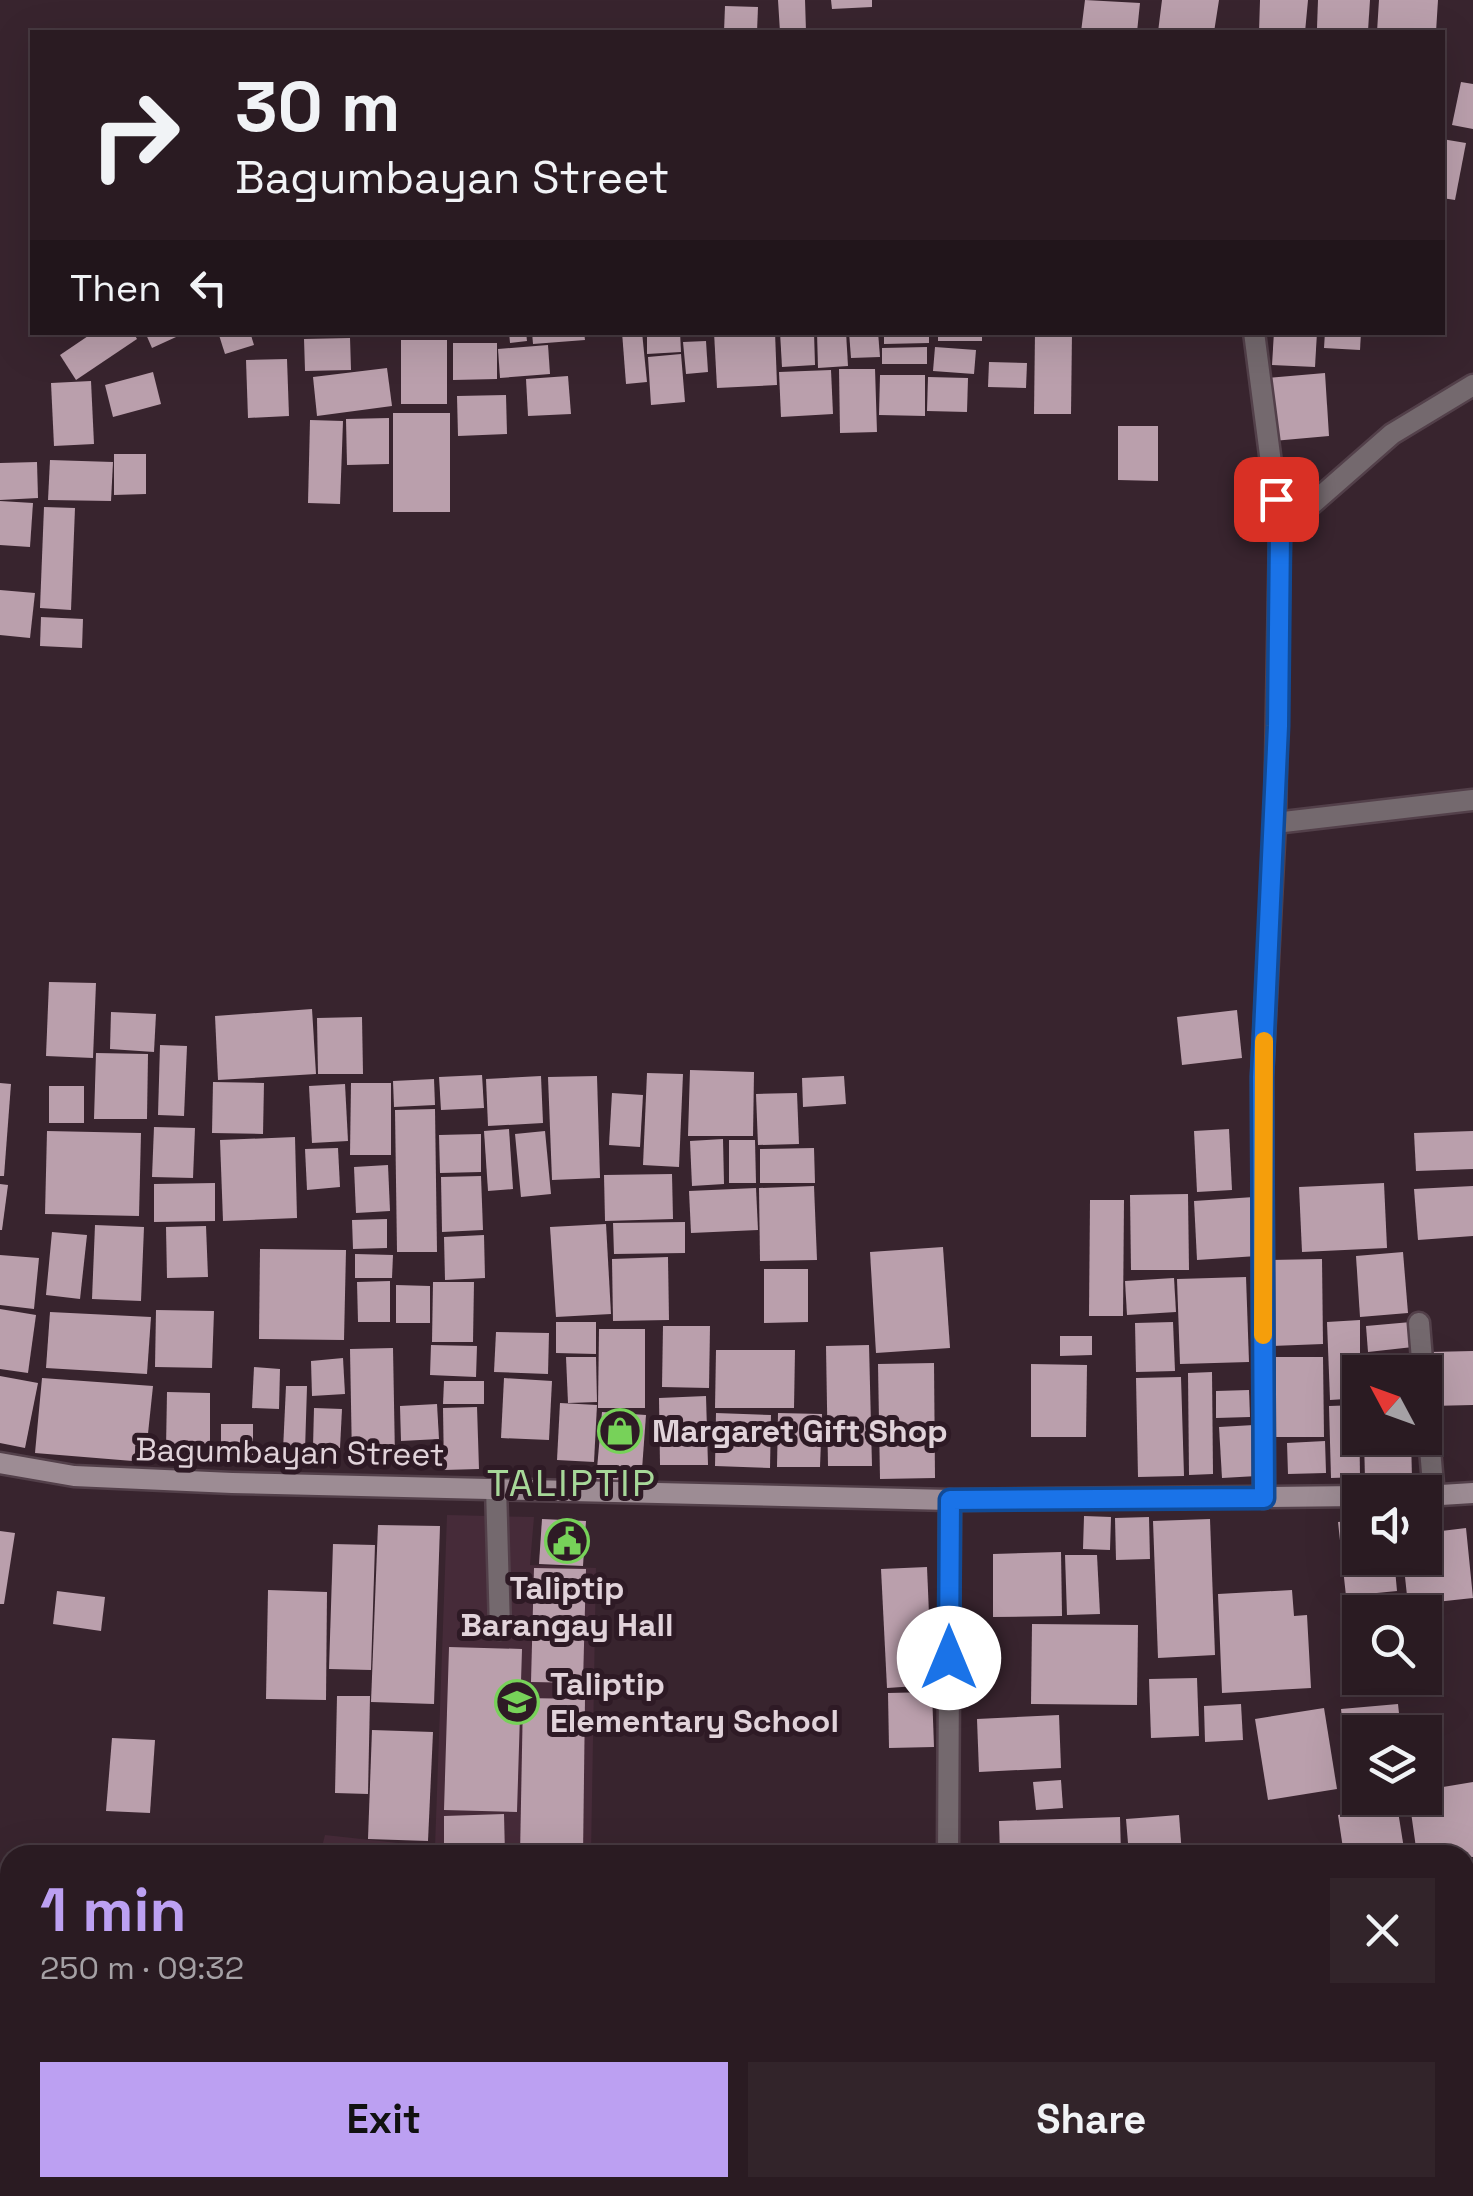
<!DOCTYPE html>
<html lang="en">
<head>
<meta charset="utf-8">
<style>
  body { margin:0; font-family:"Space Grotesk",sans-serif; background:#32242a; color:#f1f3f6; height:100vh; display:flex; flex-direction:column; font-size:38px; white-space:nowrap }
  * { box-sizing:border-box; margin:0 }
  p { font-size:32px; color:#a5a1a5 }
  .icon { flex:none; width:55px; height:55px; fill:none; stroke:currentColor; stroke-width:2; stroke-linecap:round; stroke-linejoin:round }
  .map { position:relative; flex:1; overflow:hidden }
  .drawer { position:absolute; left:0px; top:1845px; width:1475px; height:352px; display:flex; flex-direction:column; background:#2a1b22; border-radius:30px 30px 0 0; box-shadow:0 10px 40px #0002,0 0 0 2px #463940 }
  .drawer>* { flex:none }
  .banner { position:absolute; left:30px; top:30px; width:1415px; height:305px; border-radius:0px; box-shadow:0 10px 40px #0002,0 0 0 2px #463940; background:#2a1b22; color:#f1f3f6; overflow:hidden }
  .needle { width:65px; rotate:311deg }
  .buttons { position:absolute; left:1342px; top:1355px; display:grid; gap:20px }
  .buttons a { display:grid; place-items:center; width:100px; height:100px; border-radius:0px; background:#2a1b22; box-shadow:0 10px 40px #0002,0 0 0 2px #463940; font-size:50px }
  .pin { position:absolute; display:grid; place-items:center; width:85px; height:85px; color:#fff; margin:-42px; border-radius:20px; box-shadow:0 5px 15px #0006 }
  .me { position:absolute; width:110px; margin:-55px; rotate:0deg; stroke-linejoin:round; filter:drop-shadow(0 0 8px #0008) }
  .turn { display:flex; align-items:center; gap:35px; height:210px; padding:0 40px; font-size:45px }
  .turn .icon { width:130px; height:130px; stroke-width:2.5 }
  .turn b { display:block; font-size:70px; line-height:85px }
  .then { display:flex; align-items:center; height:95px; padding:0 40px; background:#0003; gap:20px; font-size:38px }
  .round { display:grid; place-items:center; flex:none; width:105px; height:105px; border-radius:0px; background:#32242a }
  .head { display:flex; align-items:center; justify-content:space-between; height:170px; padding:0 40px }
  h1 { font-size:60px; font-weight:800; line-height:75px; color:#bca0f2 }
  .primary-button { display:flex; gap:20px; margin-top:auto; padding:20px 40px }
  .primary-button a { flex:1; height:115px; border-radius:0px; background:#bca0f2; color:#111; font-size:40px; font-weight:800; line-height:115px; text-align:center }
  .primary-button a+a { background:#32242a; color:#f1f3f6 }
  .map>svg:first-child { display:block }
  .built { fill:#462b39 }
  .building { fill:#ba9fac }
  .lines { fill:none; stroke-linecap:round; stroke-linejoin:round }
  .lane-casing { stroke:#53404a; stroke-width:25 }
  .street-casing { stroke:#53404a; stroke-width:25 }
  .secondary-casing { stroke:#53404a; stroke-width:25 }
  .path { stroke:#928189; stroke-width:6; stroke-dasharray:8 8; stroke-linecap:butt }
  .lane { stroke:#74696e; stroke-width:20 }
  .street { stroke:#74696e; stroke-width:20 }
  .secondary { stroke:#9d8c94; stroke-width:20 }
  .route-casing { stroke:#114b97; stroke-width:25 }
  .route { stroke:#1a73e8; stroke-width:18 }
  .slow { stroke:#f59e0b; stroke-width:18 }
  .labels { text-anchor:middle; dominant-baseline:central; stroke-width:10; stroke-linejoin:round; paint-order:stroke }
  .poi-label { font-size:32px; font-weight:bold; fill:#e1d3da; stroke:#2e1a25; text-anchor:start }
  .street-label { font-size:32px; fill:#e1d3da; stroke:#2e1a25 }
  .quarter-label { font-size:38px; letter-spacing:2.5px; fill:#a7d899; stroke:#2e1a25 }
</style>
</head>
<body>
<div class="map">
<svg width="1473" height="2196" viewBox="0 0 1473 2196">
  <rect width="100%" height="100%" fill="#38242e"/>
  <!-- built -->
  <g class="built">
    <path d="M447 1515 534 1517 530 1565 596 1568 591 1855H320L325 1835 435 1847Z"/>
    <path d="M0 1979 10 1981V2188H459L456 2196H0Z"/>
  </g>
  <!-- building -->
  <g class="building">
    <path d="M778 0H805L806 32H780Z"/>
    <path d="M831 0H872V7L832 9Z"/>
    <path d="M1085 0 1140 3 1137 32H1081Z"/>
    <path d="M1162 0H1219L1214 32H1158Z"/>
    <path d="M1260 0H1308L1305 32H1259Z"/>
    <path d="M1318 0H1370L1368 31 1317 28Z"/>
    <path d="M1379 0H1438L1436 32H1377Z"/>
    <path d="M725 6 758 7 757 32H724Z"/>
    <path d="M1461 82 1473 84V129L1452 125Z"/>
    <path d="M1442 139 1466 143 1455 200 1442 198Z"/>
    <path d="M94 332H133L137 339 76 380 60 355Z"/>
    <path d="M145 332H187L152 348Z"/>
    <path d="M218 332H250L254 345 225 354Z"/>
    <path d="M509 332H526L527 341 510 343Z"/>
    <path d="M532 332H584L585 340 533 344Z"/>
    <path d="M622 332H642L647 382 626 384Z"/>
    <path d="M647 332H680L681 352 647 354Z"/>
    <path d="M714 332H775L777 385 717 388Z"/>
    <path d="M780 332H814L815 365 782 367Z"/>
    <path d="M817 332H846L848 366 818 368Z"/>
    <path d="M849 332H878L880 357 851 358Z"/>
    <path d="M884 332H929V343L884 344Z"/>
    <rect x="938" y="332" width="44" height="9"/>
    <path d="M1035 332H1072L1071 414H1034Z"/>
    <path d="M1274 332H1317L1315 367 1272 365Z"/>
    <path d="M1325 332H1361L1360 350 1324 348Z"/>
    <path d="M350 338 351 370 305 371 304 339Z"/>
    <rect x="401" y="340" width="46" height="64"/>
    <path d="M706 341 708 372 686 374 683 342Z"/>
    <path d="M453 343H497V379L453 380Z"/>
    <path d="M548 345 550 374 500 378 498 349Z"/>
    <path d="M927 347V364H882V348Z"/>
    <path d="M935 347 976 350 974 374 933 371Z"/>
    <path d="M681 354 685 402 651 405 648 357Z"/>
    <path d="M287 359 289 416 248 418 246 360Z"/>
    <path d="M989 362 1027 363 1026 388 988 387Z"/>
    <path d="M387 368 392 406 317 416 313 377Z"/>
    <path d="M839 369H875L877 432 840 433Z"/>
    <path d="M831 370 833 414 781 417 779 372Z"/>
    <path d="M153 372 161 404 113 417 105 385Z"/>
    <path d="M1325 373 1329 436 1273 441 1268 378Z"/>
    <path d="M880 375H925V416L879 415Z"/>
    <path d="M568 376 571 414 528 416 526 379Z"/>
    <path d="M928 377 968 378 967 412 927 411Z"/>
    <path d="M91 381 94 444 54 446 51 383Z"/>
    <path d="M506 395 507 434 458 436 457 396Z"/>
    <rect x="393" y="413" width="57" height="99"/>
    <path d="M389 418V464L347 465 346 419Z"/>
    <path d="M310 420 343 421 340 504 308 503Z"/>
    <path d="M1118 426H1158V481L1118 480Z"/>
    <path d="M114 454H146V494L114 495Z"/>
    <path d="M50 460 113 462 111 501 48 500Z"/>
    <path d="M37 462 38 498 0 500V463Z"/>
    <path d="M0 501 33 503 30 547 0 545Z"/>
    <path d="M44 507 75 508 71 610 40 608Z"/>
    <path d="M0 590 35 593 30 638 0 635Z"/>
    <path d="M41 617 83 619 82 648 40 646Z"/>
    <path d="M49 982 96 983 93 1058 46 1056Z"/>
    <path d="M312 1009 316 1074 218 1080 215 1016Z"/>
    <path d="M1237 1010 1242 1058 1182 1065 1177 1017Z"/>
    <path d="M111 1012 156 1014 154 1052 110 1049Z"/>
    <path d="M362 1017 363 1074H318L317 1018Z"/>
    <path d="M160 1045 187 1046 184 1116 158 1115Z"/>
    <path d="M96 1053 148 1054 147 1119H94Z"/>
    <path d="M690 1070 754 1072 753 1136H688Z"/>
    <path d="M647 1073 683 1074 679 1167 643 1165Z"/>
    <path d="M482 1075 484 1108 441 1110 439 1077Z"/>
    <path d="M541 1076 543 1123 488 1126 486 1079Z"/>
    <path d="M597 1076 600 1178 552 1180 548 1077Z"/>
    <path d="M844 1076 846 1104 803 1107 802 1078Z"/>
    <path d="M434 1079 435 1105 394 1107 393 1081Z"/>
    <path d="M213 1082 264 1083 263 1134 212 1133Z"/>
    <path d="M0 1083 11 1084 4 1176H0Z"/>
    <path d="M351 1083H391V1155H350Z"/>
    <path d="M345 1084 348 1141 312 1143 309 1086Z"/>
    <rect x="49" y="1086" width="35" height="37"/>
    <path d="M612 1093 643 1095 640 1147 609 1145Z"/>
    <path d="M797 1093 799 1144 758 1145 756 1094Z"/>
    <path d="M435 1109 437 1252H397L395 1110Z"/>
    <path d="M154 1127 195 1128 193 1178 152 1177Z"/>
    <path d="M509 1129 513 1189 488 1191 484 1131Z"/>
    <path d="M1229 1129 1232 1190 1197 1192 1194 1131Z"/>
    <path d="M47 1131 141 1133 139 1216 45 1214Z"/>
    <path d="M545 1131 551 1194 521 1197 515 1134Z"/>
    <path d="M1473 1131V1169L1416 1171 1414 1133Z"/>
    <path d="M481 1134V1172L440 1173 439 1135Z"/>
    <path d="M295 1137 297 1218 223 1221 220 1140Z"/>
    <path d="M723 1139 724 1184 692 1186 690 1141Z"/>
    <path d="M729 1140H755L756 1183H729Z"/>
    <path d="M338 1148 340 1187 307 1190 305 1149Z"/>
    <path d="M814 1148 815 1183H760V1149Z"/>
    <path d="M388 1165 390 1211 356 1213 354 1167Z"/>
    <path d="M672 1174 673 1219 605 1221 604 1175Z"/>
    <path d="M481 1176 483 1230 442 1232 441 1177Z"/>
    <path d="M215 1183V1221L154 1222V1184Z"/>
    <path d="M1384 1183 1387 1248 1302 1252 1299 1187Z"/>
    <path d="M0 1184 8 1185 2 1230H0Z"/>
    <path d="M814 1186 817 1260 760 1261 759 1188Z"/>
    <path d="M1473 1186V1236L1418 1240 1414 1189Z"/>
    <path d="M756 1188 758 1230 691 1233 689 1191Z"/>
    <path d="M1188 1194 1189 1270H1131L1130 1195Z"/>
    <path d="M1254 1197 1257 1256 1197 1260 1194 1201Z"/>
    <path d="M1090 1200H1124L1123 1316H1089Z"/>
    <path d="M387 1219V1248L353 1249 352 1220Z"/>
    <path d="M685 1222V1253L614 1254 613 1223Z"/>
    <path d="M606 1224 611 1314 556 1317 550 1227Z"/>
    <path d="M95 1225 144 1227 141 1301 92 1299Z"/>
    <path d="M206 1226 208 1277 167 1278 166 1227Z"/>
    <path d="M52 1232 87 1235 80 1299 46 1295Z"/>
    <path d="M484 1235 485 1278 445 1280 444 1237Z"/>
    <path d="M943 1247 950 1348 876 1353 870 1252Z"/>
    <path d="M260 1249 346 1250 344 1340 259 1339Z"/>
    <path d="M1403 1252 1408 1313 1360 1317 1356 1256Z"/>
    <path d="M355 1254 393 1255 392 1278H355Z"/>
    <path d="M0 1255 39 1258 34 1309 0 1305Z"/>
    <path d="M668 1257 669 1320 613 1321 612 1259Z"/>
    <path d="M1322 1259 1323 1344 1272 1346 1270 1260Z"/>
    <path d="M764 1269H808V1322L764 1323Z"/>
    <path d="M1246 1277 1249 1362 1180 1364 1177 1279Z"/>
    <path d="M1174 1278 1176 1312 1127 1315 1125 1281Z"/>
    <path d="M390 1281V1322H358L357 1282Z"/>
    <path d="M433 1282H474L473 1342H432Z"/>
    <path d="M396 1285 430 1286V1323H396Z"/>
    <path d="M0 1309 36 1315 28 1373 0 1369Z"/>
    <path d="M156 1310 214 1311 212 1368 155 1367Z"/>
    <path d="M50 1312 151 1317 147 1374 46 1368Z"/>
    <path d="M1360 1320V1398L1330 1400 1327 1322Z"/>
    <path d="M556 1322H596V1354L556 1353Z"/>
    <path d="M1173 1322 1175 1371 1136 1372 1135 1323Z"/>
    <path d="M1411 1322 1413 1347 1368 1352 1366 1326Z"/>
    <path d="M663 1326H710L709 1388 662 1387Z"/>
    <path d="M599 1329H645V1408H598Z"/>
    <path d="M496 1332 549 1333 548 1374 494 1372Z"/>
    <path d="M1060 1336H1092V1355L1060 1356Z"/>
    <path d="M431 1345 477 1346 476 1377 430 1375Z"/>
    <path d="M869 1345 872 1466H828L826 1346Z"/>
    <path d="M393 1348 395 1458 352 1459 350 1349Z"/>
    <path d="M716 1350H795L794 1408H715Z"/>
    <path d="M1473 1351V1405L1431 1406 1430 1352Z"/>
    <path d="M1413 1354 1415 1372H1371L1370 1359Z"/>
    <path d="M566 1357H596L597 1402 568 1403Z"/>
    <path d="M1276 1357H1323L1324 1437H1276Z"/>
    <path d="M343 1358 345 1394 312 1396 311 1361Z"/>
    <path d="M934 1363 935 1478 880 1479 878 1364Z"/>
    <path d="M1031 1364 1087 1365 1086 1437H1031Z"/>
    <path d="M254 1367 280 1369 279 1409 252 1408Z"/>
    <path d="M1212 1372 1213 1474 1189 1475 1188 1373Z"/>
    <path d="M0 1376 38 1383 25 1448 0 1443Z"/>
    <path d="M1181 1377 1184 1476 1138 1477 1136 1378Z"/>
    <path d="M42 1378 153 1386 145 1462 35 1453Z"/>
    <path d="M504 1378 552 1381 549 1440 501 1438Z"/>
    <path d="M444 1381H484V1404H443Z"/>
    <path d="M286 1386H307L305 1451 283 1450Z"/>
    <path d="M1249 1390 1250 1417 1216 1418V1391Z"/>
    <path d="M167 1392 210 1393V1449H166Z"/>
    <path d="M706 1396 708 1465H660L659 1398Z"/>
    <path d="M560 1403 597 1405 594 1462 557 1460Z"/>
    <path d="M437 1404 439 1439 401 1441 400 1406Z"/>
    <path d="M1359 1405 1360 1477 1331 1478 1329 1406Z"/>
    <path d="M477 1407 479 1469 444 1470 443 1408Z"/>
    <path d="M314 1408 342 1409 340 1448 313 1447Z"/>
    <path d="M602 1412 646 1415 641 1483 596 1480Z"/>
    <path d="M716 1413 771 1415 770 1468 715 1466Z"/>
    <path d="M778 1413 822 1414 820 1467H777Z"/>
    <rect x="221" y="1424" width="32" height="31"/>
    <path d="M1254 1425 1257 1476 1222 1478 1219 1427Z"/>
    <path d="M1364 1438H1411L1412 1479 1365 1480Z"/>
    <path d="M1325 1441 1326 1473 1288 1474 1287 1443Z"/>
    <path d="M1084 1516 1111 1517 1110 1550 1083 1549Z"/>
    <path d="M1149 1517 1150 1559 1116 1560 1115 1518Z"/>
    <path d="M542 1519 586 1521 583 1566 539 1564Z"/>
    <path d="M1210 1519 1215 1655 1158 1658 1153 1521Z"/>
    <path d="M1360 1520V1558H1394L1397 1591 1346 1596 1338 1522Z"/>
    <path d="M378 1525 440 1526 434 1704 371 1702Z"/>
    <path d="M1466 1528 1473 1598 1408 1605 1403 1558H1425V1533Z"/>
    <path d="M0 1531 15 1533 4 1604H0Z"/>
    <path d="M333 1544 375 1545 371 1670 329 1669Z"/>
    <path d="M1061 1552 1062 1616 993 1617V1554Z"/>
    <path d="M1065 1555H1097L1100 1614 1067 1615Z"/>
    <path d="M927 1567 932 1685 887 1688 881 1569Z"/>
    <path d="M534 1568 586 1569 583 1683 531 1682Z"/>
    <path d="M268 1590 327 1592 326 1700 266 1699Z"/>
    <path d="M1292 1590 1294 1616 1307 1615 1311 1688 1222 1693 1218 1594Z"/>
    <path d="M57 1591 105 1597 101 1631 53 1624Z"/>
    <path d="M1384 1603 1385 1612H1360V1652L1351 1653 1346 1607Z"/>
    <path d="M1032 1624 1138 1625 1137 1705 1031 1704Z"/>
    <path d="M449 1647 522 1649 517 1812 444 1810Z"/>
    <path d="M1197 1678 1199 1736 1151 1738 1149 1679Z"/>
    <path d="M932 1692 934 1747 889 1748 888 1693Z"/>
    <path d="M337 1696H370L368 1794 335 1793Z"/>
    <path d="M523 1698 585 1699 583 1855H520Z"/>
    <path d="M1241 1704 1243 1740 1205 1742 1204 1706Z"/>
    <path d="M1398 1704 1401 1732H1360V1789L1349 1790 1341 1709Z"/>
    <path d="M1324 1708 1337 1789 1268 1800 1255 1719Z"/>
    <path d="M1059 1715 1061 1768 979 1772 977 1719Z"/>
    <path d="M372 1730 433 1732 428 1841 368 1839Z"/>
    <path d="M112 1738 155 1740 150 1813 106 1811Z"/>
    <path d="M1061 1780 1063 1808 1036 1810 1033 1782Z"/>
    <path d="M1473 1782V1857L1417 1855 1409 1798H1425V1790Z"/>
    <path d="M1397 1805 1405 1855H1344L1338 1815Z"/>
    <path d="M504 1814 505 1855H444V1816Z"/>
    <path d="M1179 1815 1182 1855H1129L1126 1819Z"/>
    <path d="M1120 1817 1121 1855H1000L999 1821Z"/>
    <path d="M0 2012 10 2014V2072L0 2069Z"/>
    <path d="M0 2142 10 2144V2188H66L64 2196H0Z"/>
    <path d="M80 2188H212L210 2196H78Z"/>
    <path d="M234 2188H301L299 2196H232Z"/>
    <path d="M337 2188H405L403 2196H335Z"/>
    <path d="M466 2188H481L510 2196H464Z"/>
    <path d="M1089 2188V2196H1028V2189Z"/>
    <path d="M1370 2188 1371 2196H1283L1282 2192Z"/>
    <path d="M700 2189V2196H670V2190Z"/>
  </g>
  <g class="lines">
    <!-- lane casing -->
    <g class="lane-casing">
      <g id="lane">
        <path d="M1419 1323 1423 1372"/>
        <path d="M1425 1390 1434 1496"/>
        <path d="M496 1487 500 1629"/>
      </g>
    </g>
    <!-- street casing -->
    <g class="street-casing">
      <g id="street">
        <path d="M1254 332 1280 532 1275 823 1262 1077 1264 1498"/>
        <path d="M1280 532 1392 434 1473 385"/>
        <path d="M1275 823 1473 800"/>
        <path d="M948 1855 950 1500"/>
        <path d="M1465 1950 1473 1957"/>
        <path d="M1274 2188 1275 2196"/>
        <path d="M587 2196 590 2188"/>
      </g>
    </g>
    <!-- secondary casing -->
    <g class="secondary-casing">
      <g id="secondary">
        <path d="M0 1463 74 1476 232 1483 950 1500 1360 1496"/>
        <path d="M1425 1496 1473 1493"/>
      </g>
    </g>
    <!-- path -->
    <path class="path" d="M958 2188 959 2196"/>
    <!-- lane -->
    <use href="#lane" class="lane"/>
    <!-- street -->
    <use href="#street" class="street"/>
    <!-- secondary -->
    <use href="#secondary" class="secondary"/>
  </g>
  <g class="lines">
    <!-- route casing -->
    <g class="route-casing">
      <path id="route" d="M949 1658 950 1500 1264 1498 1262 1077 1278 726 1280 532 1276 499"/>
    </g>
    <!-- route -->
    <use href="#route" class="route"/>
    <!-- slow -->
    <path class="slow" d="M1263 1335 1264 1041"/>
  </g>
  <!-- icons -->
  <defs>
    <g id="shop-ring" transform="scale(2.25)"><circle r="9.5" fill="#2e1a25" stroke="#77d259" stroke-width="1.5"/><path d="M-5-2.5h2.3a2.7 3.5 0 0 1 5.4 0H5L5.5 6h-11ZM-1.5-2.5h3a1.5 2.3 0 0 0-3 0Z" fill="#77d259"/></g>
    <g id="civic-ring" transform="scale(2.25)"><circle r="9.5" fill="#2e1a25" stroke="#77d259" stroke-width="1.5"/><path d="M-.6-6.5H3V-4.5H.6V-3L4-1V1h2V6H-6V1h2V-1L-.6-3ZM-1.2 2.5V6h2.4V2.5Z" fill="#77d259"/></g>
    <g id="school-ring" transform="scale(2.25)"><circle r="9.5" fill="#2e1a25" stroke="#77d259" stroke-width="1.5"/><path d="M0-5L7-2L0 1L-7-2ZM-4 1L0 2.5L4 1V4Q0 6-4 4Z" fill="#77d259"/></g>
  </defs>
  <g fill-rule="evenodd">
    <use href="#shop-ring" x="620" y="1431"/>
    <use href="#civic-ring" x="567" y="1541"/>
    <use href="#school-ring" x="517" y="1702"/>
  </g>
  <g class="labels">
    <!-- poi labels -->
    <g class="poi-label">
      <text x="652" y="1431">Margaret Gift Shop</text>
      <text x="567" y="1588" text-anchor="middle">Taliptip<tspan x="567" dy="37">Barangay Hall</tspan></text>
      <text x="550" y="1684">Taliptip<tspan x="550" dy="37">Elementary School</tspan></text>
    </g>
    <!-- street labels -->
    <g class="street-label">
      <text transform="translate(290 1452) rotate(1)">Bagumbayan Street</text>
    </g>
    <!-- quarter labels -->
    <g class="quarter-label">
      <text x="572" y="1483">TALIPTIP</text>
    </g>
  </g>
</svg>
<div class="buttons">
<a><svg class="needle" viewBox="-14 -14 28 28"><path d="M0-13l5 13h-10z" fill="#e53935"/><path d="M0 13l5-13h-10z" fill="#a5a1a5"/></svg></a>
<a><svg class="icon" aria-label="sound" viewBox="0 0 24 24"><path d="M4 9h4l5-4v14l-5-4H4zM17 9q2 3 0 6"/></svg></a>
<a><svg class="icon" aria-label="search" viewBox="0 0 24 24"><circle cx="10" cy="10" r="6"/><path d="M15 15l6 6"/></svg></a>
<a><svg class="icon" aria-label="layers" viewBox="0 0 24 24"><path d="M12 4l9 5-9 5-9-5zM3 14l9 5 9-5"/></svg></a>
</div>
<div class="pin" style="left:1276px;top:499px;background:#d93025"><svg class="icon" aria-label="arrive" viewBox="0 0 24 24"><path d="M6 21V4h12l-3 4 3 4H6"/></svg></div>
<svg class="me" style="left:949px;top:1658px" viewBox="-20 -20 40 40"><circle r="19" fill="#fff"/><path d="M0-13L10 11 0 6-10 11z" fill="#1a73e8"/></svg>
<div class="banner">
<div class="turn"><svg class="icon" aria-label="right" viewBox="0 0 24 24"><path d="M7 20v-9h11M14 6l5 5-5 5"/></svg><div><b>30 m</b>Bagumbayan Street</div></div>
<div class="then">Then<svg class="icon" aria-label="left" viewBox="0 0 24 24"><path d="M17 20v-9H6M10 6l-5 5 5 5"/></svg></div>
</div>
<section class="drawer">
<div class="head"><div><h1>1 min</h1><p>250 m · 09:32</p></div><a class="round"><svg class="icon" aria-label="close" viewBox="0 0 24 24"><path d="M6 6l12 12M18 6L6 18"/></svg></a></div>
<div class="primary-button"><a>Exit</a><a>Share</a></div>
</section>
</div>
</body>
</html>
